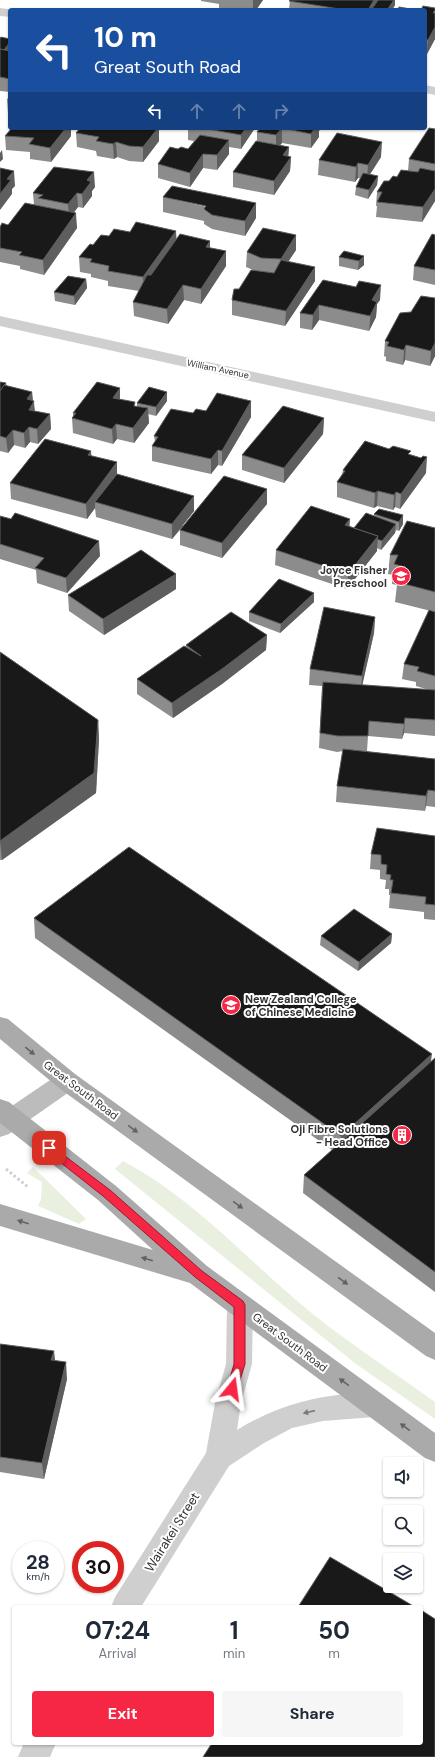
<!DOCTYPE html>
<html lang="en">
<head>
<meta charset="utf-8">
<style>
  body { margin:0; font-family:"DM Sans",sans-serif; background:#f6f6f7; color:#1f2937; height:100vh; display:flex; flex-direction:column; font-size:15px; white-space:nowrap }
  * { box-sizing:border-box; margin:0 }
  p { font-size:13px; color:#747a83 }
  .icon { flex:none; width:22px; height:22px; fill:none; stroke:currentColor; stroke-width:2; stroke-linecap:round; stroke-linejoin:round }
  .map { position:relative; flex:1; overflow:hidden }
  .side { position:absolute; left:12px; top:1605px; width:411px; height:140px; display:flex; flex-direction:column; background:#fff; border-radius:4px; box-shadow:0 1px 3px #0004 }
  .side>* { flex:none }
  .banner { position:absolute; left:8px; top:8px; width:419px; height:122px; border-radius:4px; box-shadow:0 1px 3px #0004; background:#1a4fa0; color:#fff; overflow:hidden }
  .tools { position:absolute; left:383px; top:1457px; display:grid; gap:8px }
  .tools a { display:grid; place-items:center; width:40px; height:40px; border-radius:4px; background:#fff; box-shadow:0 1px 3px #0004; font-size:20px }
  .speed { position:absolute; left:12px; top:1541px; display:flex; gap:8px; font-size:20px; font-weight:700; text-align:center }
  .speed>* { display:grid; place-content:center; width:52px; height:52px; border-radius:50%; background:#fff; box-shadow:0 1px 3px #0004; line-height:1 }
  .speed small { font-size:10px; font-weight:400 }
  .speed .limit { border:6px solid #d22; background:#fff; color:#111 }
  .pin { position:absolute; display:grid; place-items:center; width:34px; height:34px; color:#fff; margin:-17px; border-radius:8px; box-shadow:0 2px 6px #0006 }
  .me { position:absolute; width:44px; margin:-22px; rotate:16deg; stroke-linejoin:round; filter:drop-shadow(0 0 3px #0008) }
  .turn { display:flex; align-items:center; gap:14px; height:84px; padding:0 20px; font-size:18px }
  .turn .icon { width:52px; height:52px; stroke-width:2.5 }
  .turn b { display:block; font-size:28px; line-height:34px }
  .lanes { display:flex; align-items:center; height:38px; padding:0 20px; background:#0003; justify-content:center; gap:20px; direction:ltr }
  .lanes .off { opacity:.35 }
  .eta { display:flex; justify-content:space-evenly; align-items:center; height:68px; text-align:center }
  .eta b { font-size:24px; font-weight:700; line-height:28px }
  .cta { display:flex; gap:8px; margin-top:auto; padding:8px 20px }
  .cta a { flex:1; height:46px; border-radius:4px; background:#f62744; color:#fff; font-size:16px; font-weight:700; line-height:46px; text-align:center }
  .cta a+a { background:#f6f6f7; color:#1f2937 }
  .map>svg:first-child { display:block }
  .green { fill:#e9f0e0 }
  .lines { fill:none; stroke-linecap:round; stroke-linejoin:round }
  .path { stroke:#cfcfcf; stroke-width:3; stroke-dasharray:2.5 2.5; stroke-linecap:butt }
  .minor { fill:#cfcfcf; fill-rule:evenodd }
  .secondary { fill:#bcbcbc; fill-rule:evenodd }
  .primary { fill:#aaa; fill-rule:evenodd }
  .wall { fill:#8c8c8c }
  .shaded-wall { fill:#5e5e5e }
  .building { fill:#191919; stroke:#5e5e5e }
  .oneway { fill:#626262 }
  .oneway2 { fill:#797979 }
  .route { fill:#f62744; stroke:#a0192c }
  .labels { text-anchor:middle; dominant-baseline:central; stroke-width:4; stroke-linejoin:round; paint-order:stroke }
  .far-street-label { font-size:9px; fill:#323232; stroke:#fff }
  .poi-label { font-size:11px; font-weight:bold; fill:#323232; stroke:#fff; text-anchor:end }
  .street-label { font-size:11px; fill:#323232; stroke:#fff }
  .near-street-label { font-size:13px; fill:#323232; stroke:#fff }
</style>
</head>
<body>
<div class="map">
<svg width="435" height="1757" viewBox="0 0 435 1757">
  <rect width="100%" height="100%" fill="#fff"/>
  <!-- green -->
  <g class="green">
    <path d="M123 1161C194 1198 252 1265 314 1315 353 1346 395 1373 435 1402V1419L356 1364 115 1169Z"/>
    <path d="M33 1167 86 1219 79 1224 38 1206 41 1199 42 1182 27 1173Z"/>
  </g>
  <g class="lines">
    <!-- path -->
    <path class="path" d="M6 1169 28 1187"/>
    <!-- minor -->
    <g class="minor">
      <path d="M0 8 15 10H10V17L0 16Z"/>
      <path d="M425 85 435 87V95L425 93Z"/>
      <path d="M0 316 435 412V422L0 326Z"/>
      <path d="M240 1294 249 1297 253 1305 252 1364 241 1403 237 1430C271 1409 308 1397 348 1394 361 1393 372 1392 384 1396L388 1405 384 1414 375 1417 323 1421 292 1428 264 1443 229 1466 141 1607H111L115 1597 206 1453 215 1403 226 1364 227 1305 231 1297Z"/>
      <path d="M24 1743H56L50 1757H18Z"/>
    </g>
    <!-- secondary -->
    <path class="secondary" d="M67 1071 75 1074 79 1081 75 1088 9 1134 0 1137V1114L59 1074Z"/>
    <!-- primary -->
    <g class="primary">
      <path d="M0 1017 8 1019 75 1074 435 1333V1360L426 1356 59 1088 0 1039Z"/>
      <path d="M0 1099 9 1102 116 1186 207 1266 435 1433V1462L425 1458 190 1283 0 1226V1204L153 1250 98 1200 0 1123Z"/>
    </g>
  </g>
  <!-- wall -->
  <g class="wall">
    <path d="M201 0H263L256 10H233L219 8V4L201 1Z"/>
    <path d="M290 0H377V1L395 5 392 10H289Z"/>
    <path d="M435 8V39L427 54 425 53V10Z"/>
    <path d="M0 38 10 39V92L0 91Z"/>
    <path d="M10 96V128H9L7 99Z"/>
    <path d="M11 128H71V136L51 162 30 159V152L6 150 5 136 12 128Z"/>
    <path d="M80 128H159V141L143 162 129 161 117 157 114 159 97 156 96 151 77 147 76 133Z"/>
    <path d="M188 128H255L241 149 229 147V154L217 170 203 168 190 187 158 178V164L178 149H188L194 141 188 140Z"/>
    <path d="M260 128H321L319 131V137L311 148 282 143 280 145 289 147 288 156 291 157 290 171 274 195 233 187V172L257 141V132Z"/>
    <path d="M435 129V201L422 222 376 217 377 206H376L377 192 389 181 408 171 409 159Z"/>
    <path d="M381 157 370 174 378 176 377 185 368 199 355 195 356 187 360 178H358L355 182 318 175 319 160Z"/>
    <path d="M95 187 92 191V196L83 208 78 207 74 212 77 228 44 275 20 269V266L0 262V227L8 225 34 205 33 193Z"/>
    <path d="M163 197 256 218 245 236 212 229 204 224V221L163 212Z"/>
    <path d="M296 235V250L288 262 315 281 285 326 232 315V300L253 270 246 267 247 252Z"/>
    <path d="M435 235V285L413 280 414 266Z"/>
    <path d="M109 236 210 241V248L226 251V266L201 304 184 300 168 324 134 316 133 302 139 291 108 286V281L91 277V274L80 272 79 257 93 245Z"/>
    <path d="M364 256V265L358 270 339 266V257Z"/>
    <path d="M86 279 87 288 75 305 55 301 54 292Z"/>
    <path d="M323 280 380 300 377 304 376 317 369 331 319 320 312 330 300 328V313Z"/>
    <path d="M400 313 435 356 430 366 405 360 403 365 386 361V357L384 356 385 341Z"/>
    <path d="M0 382 6 383 7 386 32 392 33 401 35 411 50 414 51 429 38 444 30 442 25 448 14 445 8 453 0 451Z"/>
    <path d="M120 388V399L135 406H137V403L167 401 156 416 148 414 149 423 134 443 117 439 113 444 73 433 72 418 73 417V413Z"/>
    <path d="M251 401V417L222 466 218 465 211 474 152 461V446L155 441 154 436 193 413Z"/>
    <path d="M324 418 323 434 284 483 242 470V455Z"/>
    <path d="M91 455 117 474 194 511 182 526 267 489V504L222 558 180 545V530L172 539 96 517 95 508 87 519 11 499 10 483Z"/>
    <path d="M410 455 426 473 400 509 395 507 393 510 377 506 374 508 337 497V482L342 474 343 470Z"/>
    <path d="M374 514 403 515V524L399 531 396 530 395 533 381 550 377 548V551L347 589 275 565 276 550 350 526 354 528 374 516Z"/>
    <path d="M0 516 100 556 67 593 37 583 36 570 0 559Z"/>
    <path d="M435 528V612L395 602 397 585 392 584 393 575 388 574 390 555Z"/>
    <path d="M176 574V589L104 635 69 611 68 595Z"/>
    <path d="M314 593V602L280 633 249 621V612Z"/>
    <path d="M435 612V736L404 733 402 739 368 736 367 751H363L435 759V807L426 806 425 811 336 802 337 786 343 751 337 752 319 748 322 686 309 685 310 669 375 617 374 633 362 685 429 690 416 686V682L402 679 404 664Z"/>
    <path d="M267 635 266 650 222 684 173 718 137 694V679L186 646V645Z"/>
    <path d="M0 652 98 720 99 739 96 793 2 860H0Z"/>
    <path d="M435 836V920L424 919V912L389 908 390 895H389V889H385L386 880 380 879V870L370 869 371 854Z"/>
    <path d="M34 918 431 1061 435 1058V1292L303 1193 304 1175 332 1150 35 938Z"/>
    <path d="M392 934 391 943 358 971 320 945 321 936Z"/>
    <path d="M0 1344 55 1360 67 1379 44 1479 0 1472Z"/>
  </g>
  <!-- shaded-wall -->
  <g class="shaded-wall">
    <path d="M253 0H263L256 10H253Z"/>
    <path d="M374 0H377V9H372V10H368Z"/>
    <path d="M394 0H395V5L392 10H387Z"/>
    <path d="M435 27V39L427 54 428 40Z"/>
    <path d="M10 42V52L2 51Z"/>
    <path d="M66 128H71V136L51 162 50 148Z"/>
    <path d="M158 128H159V141L143 162V147Z"/>
    <path d="M162 128H177L162 130Z"/>
    <path d="M246 128H255L241 149V135Z"/>
    <path d="M282 128V143L276 150V135Z"/>
    <path d="M315 128H321L319 131V137L311 148V134Z"/>
    <path d="M229 140V154L217 170V155Z"/>
    <path d="M116 142 117 157 114 159 113 144Z"/>
    <path d="M382 142 381 157 367 179 368 165Z"/>
    <path d="M289 147 288 161 291 157 290 171 274 195V181L283 155Z"/>
    <path d="M2 150 3 159 0 162V153Z"/>
    <path d="M203 154V168L190 187V173Z"/>
    <path d="M358 163V178L355 182 356 167Z"/>
    <path d="M14 171 15 186 12 189V194L0 210V194L7 179Z"/>
    <path d="M94 172 95 187 92 191V196L83 208 82 194 87 180Z"/>
    <path d="M378 176 377 185 368 199 369 190Z"/>
    <path d="M435 189V201L422 222 423 207Z"/>
    <path d="M77 193 78 207 69 219 68 204Z"/>
    <path d="M256 203V218L245 236V221Z"/>
    <path d="M76 213 77 228 44 275 43 260Z"/>
    <path d="M176 231 177 246 144 292 143 277Z"/>
    <path d="M296 235V250L280 274 281 259Z"/>
    <path d="M210 241V255L206 247Z"/>
    <path d="M226 251V266L201 304V289Z"/>
    <path d="M364 256V265L358 270 359 261Z"/>
    <path d="M315 267V281L285 326 286 311Z"/>
    <path d="M86 279 87 288 75 305 74 296Z"/>
    <path d="M183 285 184 300 168 324 167 309Z"/>
    <path d="M381 285 380 300 377 304 376 317 369 331 372 300Z"/>
    <path d="M319 305V320L312 330 313 315Z"/>
    <path d="M435 343V356L430 366 431 351Z"/>
    <path d="M406 345 405 360 403 365 404 350Z"/>
    <path d="M120 388V403L113 398Z"/>
    <path d="M32 392 33 403 34 401 35 416 30 425 27 399Z"/>
    <path d="M167 392V401L156 416V407Z"/>
    <path d="M251 401V417L222 466V451Z"/>
    <path d="M148 408 149 423 134 443 133 428Z"/>
    <path d="M50 414 51 429 38 444 37 429Z"/>
    <path d="M324 418 323 434 284 483V468Z"/>
    <path d="M116 424 117 439 113 444 112 429Z"/>
    <path d="M29 427 30 442 25 448 24 433Z"/>
    <path d="M13 430 14 445 8 453 6 438Z"/>
    <path d="M218 450V465L211 474V459Z"/>
    <path d="M91 451 92 466 88 455Z"/>
    <path d="M427 457 426 473 400 509 401 494Z"/>
    <path d="M117 462V477L95 502V508L87 519 86 504Z"/>
    <path d="M267 489V504L222 558V543Z"/>
    <path d="M378 491 377 506 374 508 375 493Z"/>
    <path d="M396 492 395 507 393 510 394 495Z"/>
    <path d="M194 496V511L172 539V524Z"/>
    <path d="M403 515V524L399 531V522Z"/>
    <path d="M350 519 349 534 345 525Z"/>
    <path d="M396 524 395 533 381 550 382 541Z"/>
    <path d="M378 536 377 551 347 589 348 574Z"/>
    <path d="M99 541 100 556 67 593 66 578Z"/>
    <path d="M176 574V589L104 635 103 619Z"/>
    <path d="M314 593V602L280 633 281 624Z"/>
    <path d="M375 617 374 633 361 691 362 676Z"/>
    <path d="M267 635 266 650 222 684 173 718 172 703Z"/>
    <path d="M405 718 404 733 402 739 404 724Z"/>
    <path d="M98 720 99 739 96 793 2 860 0 841Z"/>
    <path d="M428 790 426 806 425 811 426 796Z"/>
    <path d="M392 934 391 943 358 971 359 962Z"/>
    <path d="M432 1054 429 1073 339 1155 341 1136Z"/>
    <path d="M54 1351 56 1368 51 1360Z"/>
    <path d="M66 1362 67 1379 44 1479 42 1463Z"/>
  </g>
  <!-- building -->
  <g class="building">
    <path d="M290 0H374L368 10H346L289 1Z"/>
    <path d="M378 0H394L387 10 372 9Z"/>
    <path d="M423 6 435 8V10L433 13H435V27L428 40 425 39V10H421Z"/>
    <path d="M399 7 416 10H398Z"/>
    <path d="M1 37 10 39V42L4 50 0 49V38Z"/>
    <path d="M0 49 10 51V79L0 77Z"/>
    <path d="M12 128H66L50 148 29 144 34 138 5 136Z"/>
    <path d="M80 128H158L143 147 129 146 116 142 113 144 96 141 99 137 76 133Z"/>
    <path d="M202 128H246L241 135Z"/>
    <path d="M260 128H315L311 134 282 128 276 135 257 132Z"/>
    <path d="M429 128 435 129V164L409 159Z"/>
    <path d="M337 133 382 142 368 165 358 163 356 167 319 160Z"/>
    <path d="M200 135 229 140 217 155 203 154 190 173 158 164 170 147 178 149 181 147 188 149Z"/>
    <path d="M256 141 289 147 283 155 291 157 274 181 233 172Z"/>
    <path d="M54 167 94 172 87 180 91 182 82 194 77 193 68 204 38 198 43 195 33 193Z"/>
    <path d="M0 168 14 171 7 179 11 180 0 194Z"/>
    <path d="M420 168 435 171V189L423 207 377 202 382 192H377L384 181H389L393 176 397 177 401 170 418 172Z"/>
    <path d="M363 173 378 176 369 190 356 187Z"/>
    <path d="M172 186 256 203 245 221 212 215 204 209 206 206 163 197Z"/>
    <path d="M25 203 76 213 43 260 19 255 22 252 0 248V227L2 223 8 225Z"/>
    <path d="M136 222 176 231 143 277 108 271 109 266 90 262 92 259 79 257 90 244 93 245 101 235 109 236 114 229 130 232Z"/>
    <path d="M263 228 296 235 281 259 261 258 247 252Z"/>
    <path d="M180 234 210 241 206 247 226 251 201 289 183 285 167 309 133 302 147 275H151Z"/>
    <path d="M432 234 435 235V270L414 266Z"/>
    <path d="M344 251 364 256 359 261 339 257Z"/>
    <path d="M281 260 315 267 286 311 232 300 234 289H239L251 270 274 273Z"/>
    <path d="M68 276 86 279 74 296 54 292Z"/>
    <path d="M323 280 356 287 359 281 381 285 372 300 377 302 370 316 319 305 313 315 300 313Z"/>
    <path d="M421 296 435 298V343L431 351 406 345 404 350 387 346 389 342 385 341 400 313 411 312Z"/>
    <path d="M0 382 6 383 0 391Z"/>
    <path d="M97 382 120 388 113 398 135 402 134 406 148 408 133 428 116 424 112 429 72 418 76 413H73Z"/>
    <path d="M4 385 32 392 27 399 34 401 29 410 50 414 37 429 29 427 24 433 13 430 6 438 0 436V391Z"/>
    <path d="M149 387 167 392 156 407 137 403Z"/>
    <path d="M217 393 251 401 222 451 218 450 211 459 152 446 158 437 154 436 171 409 193 413 196 409 206 411Z"/>
    <path d="M283 406 324 418 284 468 242 455Z"/>
    <path d="M45 439 91 451 88 455 117 462 86 504 10 483Z"/>
    <path d="M365 441 389 449 393 446 411 451 408 454 421 458 423 456 427 457 401 494 396 492 394 495 378 491 375 493 337 482 345 471 343 470Z"/>
    <path d="M117 474 194 496 172 524 95 502Z"/>
    <path d="M224 476 267 489 222 543 180 530Z"/>
    <path d="M311 506 350 519 345 525 378 536 348 574 276 550Z"/>
    <path d="M379 509 403 515 399 522 374 514Z"/>
    <path d="M15 513 99 541 66 578 35 568 44 558 0 544V516L11 519Z"/>
    <path d="M366 513 396 524 382 541 377 539 378 536 354 528Z"/>
    <path d="M407 521 435 528V592L397 582 405 567 394 564 398 555H390Z"/>
    <path d="M141 550 176 574 103 619 68 595Z"/>
    <path d="M279 579 314 593 281 624 249 612Z"/>
    <path d="M324 607 375 617 362 676 310 669Z"/>
    <path d="M429 610 435 612V676L417 671 419 667 404 664Z"/>
    <path d="M231 612 267 635 222 669 172 703 137 679 184 646 201 656 186 645Z"/>
    <path d="M0 652 98 720 94 773 0 841Z"/>
    <path d="M323 682 435 690V720L405 718 404 724 369 721 368 736H338L320 733Z"/>
    <path d="M343 749 435 759V791L428 790 426 796 337 786Z"/>
    <path d="M377 828 435 836V905L425 904 426 897 391 893 393 880H390L391 875 386 874 387 865 381 864V855L371 854Z"/>
    <path d="M129 847 432 1054 341 1136 34 918Z"/>
    <path d="M354 909 392 934 359 962 321 936Z"/>
    <path d="M435 1058V1272L304 1175Z"/>
    <path d="M0 1344 54 1351 51 1360 66 1362 42 1463 0 1457Z"/>
    <path d="M330 1557 415 1607H298Z"/>
    <path d="M421 1610 435 1619V1757H203L212 1743H421Z"/>
  </g>
  <!-- one-way arrows -->
  <defs><path id="oneway-solid" d="M-6-.8H1V-3.2L6.5 0L1 3.2V.8H-6Z"/></defs>
  <g class="oneway">
    <use href="#oneway-solid" transform="translate(30 1051) rotate(39)"/>
    <use href="#oneway-solid" transform="translate(133 1129) rotate(36)"/>
    <use href="#oneway-solid" transform="translate(238 1205) rotate(36)"/>
    <use href="#oneway-solid" transform="translate(23 1222) rotate(-162)"/>
    <use href="#oneway-solid" transform="translate(147 1259) rotate(-164)"/>
    <use href="#oneway-solid" transform="translate(343 1281) rotate(36)"/>
    <use href="#oneway-solid" transform="translate(344 1382) rotate(-144)"/>
    <use href="#oneway-solid" transform="translate(405 1427) rotate(-144)"/>
  </g>
  <use class="oneway2" href="#oneway-solid" transform="translate(309 1412) rotate(167)"/>
  <!-- route -->
  <path class="route" d="M49 1144 110 1190 202 1271 243 1301 245 1305V1364L236 1393 232 1394 228 1393 227 1389 234 1364V1307L195 1277 103 1196 46 1151 44 1148 46 1145Z"/>
  <!-- icons -->
  <defs>
    <g id="school-disc" transform="scale(1)"><circle r="9.5" fill="#f62744" stroke="#fff"/><path d="M0-5L7-2L0 1L-7-2ZM-4 1L0 2.5L4 1V4Q0 6-4 4Z" fill="#fff"/></g>
    <g id="university-disc" transform="scale(1)"><circle r="9.5" fill="#f62744" stroke="#fff"/><path d="M0-5L7-2L0 1L-7-2ZM-4 1L0 2.5L4 1V4Q0 6-4 4Z" fill="#fff"/></g>
    <g id="building-disc" transform="scale(1)"><circle r="9.5" fill="#f62744" stroke="#fff"/><path d="M-4-6H4V6H1V3H-1V6H-4ZM-2.5-4.3h1.7v1.8h-1.7ZM.8-4.3h1.7v1.8H.8ZM-2.5-1h1.7V.8h-1.7ZM.8-1h1.7V.8H.8Z" fill="#fff"/></g>
  </defs>
  <g fill-rule="evenodd">
    <use href="#school-disc" x="401" y="576"/>
    <use href="#university-disc" x="231" y="1005"/>
    <use href="#building-disc" x="402" y="1135"/>
  </g>
  <g class="labels">
    <!-- far-street labels -->
    <g class="far-street-label">
      <text transform="translate(218 369) rotate(12)">William Avenue</text>
    </g>
    <!-- poi labels -->
    <g class="poi-label">
      <text x="387" y="570">Joyce Fisher<tspan x="387" dy="13">Preschool</tspan></text>
      <text x="245" y="999" text-anchor="start">New Zealand College<tspan x="245" dy="13">of Chinese Medicine</tspan></text>
      <text x="388" y="1129">Oji Fibre Solutions<tspan x="388" dy="13">- Head Office</tspan></text>
    </g>
    <!-- street labels -->
    <g class="street-label">
      <text transform="translate(81 1090) rotate(37)">Great South Road</text>
      <text transform="translate(290 1342) rotate(37)">Great South Road</text>
    </g>
    <!-- near-street labels -->
    <g class="near-street-label">
      <text transform="translate(172 1532) rotate(-58)">Wairakei Street</text>
    </g>
  </g>
</svg>
<div class="tools">
<a><svg class="icon" aria-label="sound" viewBox="0 0 24 24"><path d="M4 9h4l5-4v14l-5-4H4zM17 9q2 3 0 6"/></svg></a>
<a><svg class="icon" aria-label="search" viewBox="0 0 24 24"><circle cx="10" cy="10" r="6"/><path d="M15 15l6 6"/></svg></a>
<a><svg class="icon" aria-label="layers" viewBox="0 0 24 24"><path d="M12 4l9 5-9 5-9-5zM3 14l9 5 9-5"/></svg></a>
</div>
<div class="speed"><div>28<small>km/h</small></div><div class="limit">30</div></div>
<div class="pin" style="left:49px;top:1148px;background:#d93025"><svg class="icon" aria-label="arrive" viewBox="0 0 24 24"><path d="M6 21V4h12l-3 4 3 4H6"/></svg></div>
<svg class="me" style="left:232px;top:1389px" viewBox="-20 -20 40 40"><path d="M0-17L14 15 0 8-14 15z" fill="#f62744" stroke="#fff" stroke-width="4"/></svg>
<div class="banner">
<div class="turn"><svg class="icon" aria-label="left" viewBox="0 0 24 24"><path d="M17 20v-9H6M10 6l-5 5 5 5"/></svg><div><b>10 m</b>Great South Road</div></div>
<div class="lanes"><svg class="icon" aria-label="left" viewBox="0 0 24 24"><path d="M17 20v-9H6M10 6l-5 5 5 5"/></svg><svg class="icon off" aria-label="ahead" viewBox="0 0 24 24"><path d="M12 20V5M6 11l6-6 6 6"/></svg><svg class="icon off" aria-label="ahead" viewBox="0 0 24 24"><path d="M12 20V5M6 11l6-6 6 6"/></svg><svg class="icon off" aria-label="right" viewBox="0 0 24 24"><path d="M7 20v-9h11M14 6l5 5-5 5"/></svg></div>
</div>
<section class="side">
<div class="eta">
<div><b>07:24</b><p>Arrival</p></div>
<div><b>1</b><p>min</p></div>
<div><b>50</b><p>m</p></div>
</div>
<div class="cta"><a>Exit</a><a>Share</a></div>
</section>
</div>
</body>
</html>
